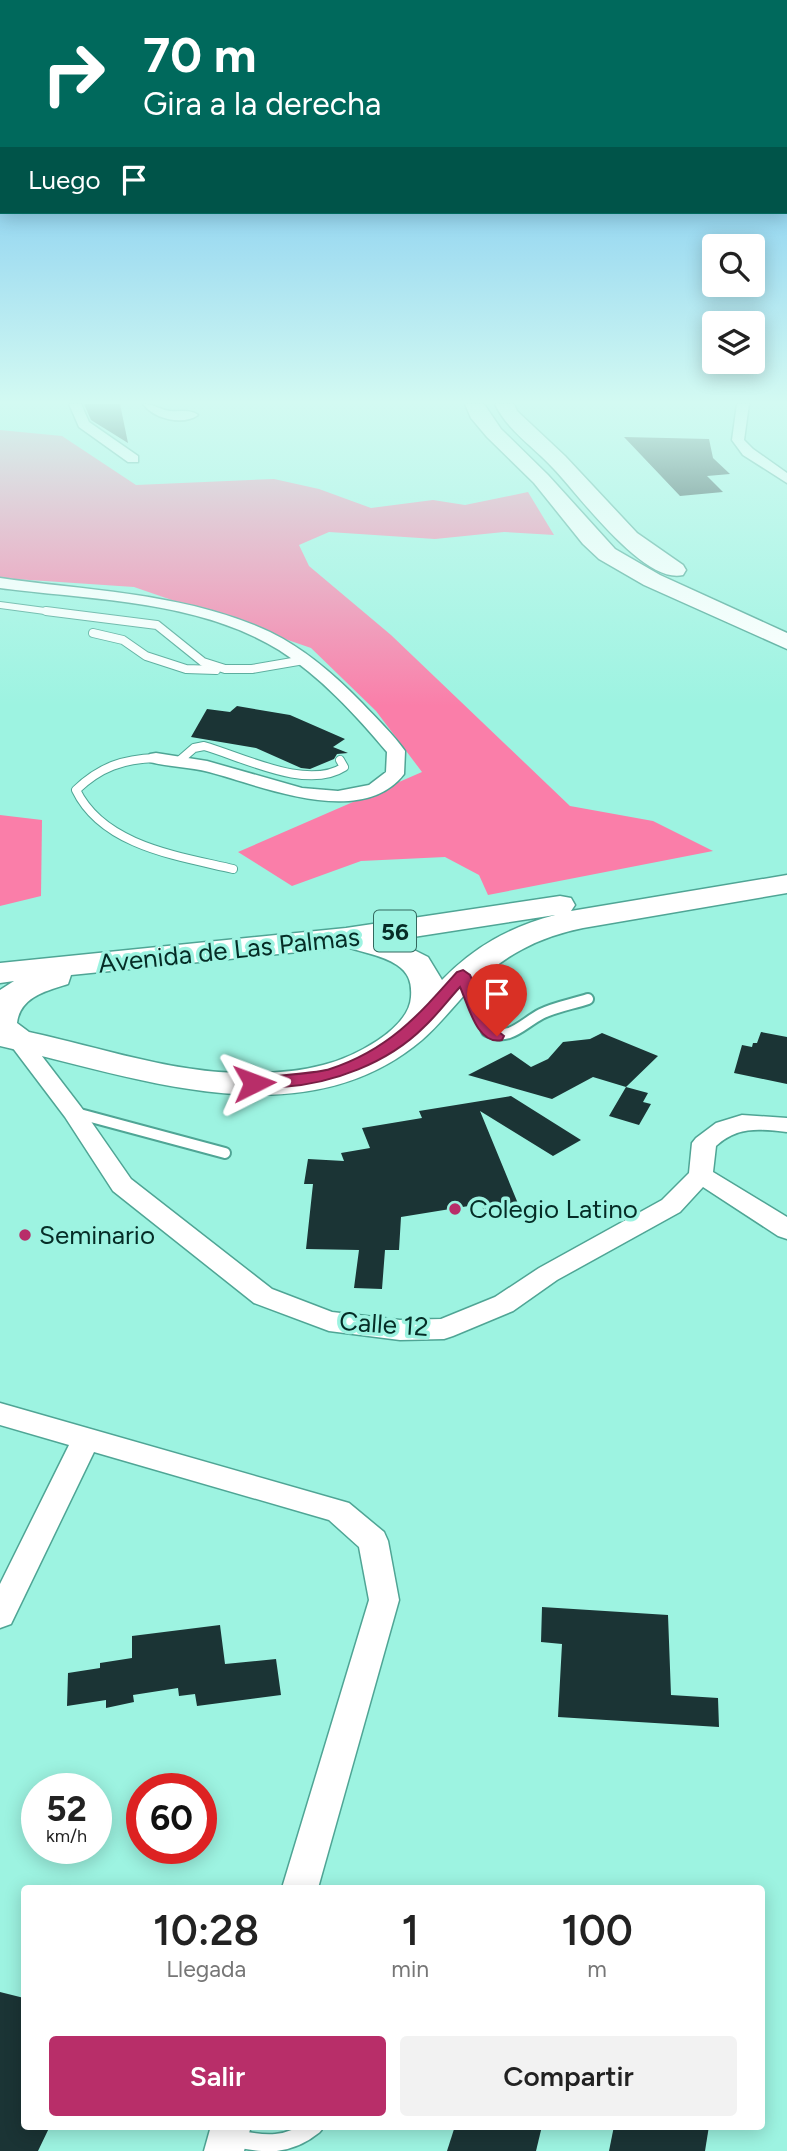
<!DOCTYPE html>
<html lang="es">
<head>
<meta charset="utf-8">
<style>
  body { margin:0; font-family:Figtree,sans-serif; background:#f2f2f2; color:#222; height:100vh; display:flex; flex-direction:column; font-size:26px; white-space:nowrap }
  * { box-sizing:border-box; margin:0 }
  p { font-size:23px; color:#767676 }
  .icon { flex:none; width:38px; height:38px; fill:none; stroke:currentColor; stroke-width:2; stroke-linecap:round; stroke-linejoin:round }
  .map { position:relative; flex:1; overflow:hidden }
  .sheet { position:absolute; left:21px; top:1885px; width:744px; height:245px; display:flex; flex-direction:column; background:#fff; border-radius:7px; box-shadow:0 4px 18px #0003 }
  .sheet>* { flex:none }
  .top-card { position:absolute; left:0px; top:0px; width:788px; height:214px; box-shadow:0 4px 18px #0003; background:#00695c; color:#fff; overflow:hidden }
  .controls { position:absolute; left:702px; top:234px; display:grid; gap:14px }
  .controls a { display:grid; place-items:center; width:63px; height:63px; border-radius:7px; background:#fff; box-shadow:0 4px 18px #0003; font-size:35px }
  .speed { position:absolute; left:21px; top:1773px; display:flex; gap:14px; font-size:35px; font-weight:700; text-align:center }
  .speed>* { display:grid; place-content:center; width:91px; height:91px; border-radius:50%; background:#fff; box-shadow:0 4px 18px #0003; line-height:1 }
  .speed small { font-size:18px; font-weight:400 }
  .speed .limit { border:10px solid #d22; background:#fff; color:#111 }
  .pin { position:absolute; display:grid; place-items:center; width:60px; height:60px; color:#fff; margin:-72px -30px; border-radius:50% 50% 50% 0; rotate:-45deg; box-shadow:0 0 7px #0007 }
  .pin .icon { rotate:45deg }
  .me { position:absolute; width:77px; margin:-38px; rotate:87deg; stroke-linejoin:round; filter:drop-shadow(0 0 5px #0008) }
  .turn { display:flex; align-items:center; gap:24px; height:147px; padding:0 28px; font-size:32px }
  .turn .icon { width:91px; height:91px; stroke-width:2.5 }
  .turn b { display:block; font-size:49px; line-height:60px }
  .then { display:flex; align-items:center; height:66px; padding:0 28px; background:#0003; gap:14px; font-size:26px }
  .eta { display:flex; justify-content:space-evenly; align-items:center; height:119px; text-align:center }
  .eta b { font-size:42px; font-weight:600; line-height:49px }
  .primary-button { display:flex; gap:14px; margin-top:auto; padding:14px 28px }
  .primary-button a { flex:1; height:80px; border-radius:7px; background:#b82e69; color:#fff; font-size:28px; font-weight:600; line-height:80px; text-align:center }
  .primary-button a+a { background:#f2f2f2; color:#222 }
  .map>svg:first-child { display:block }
  .forest { fill:#fa7ea9 }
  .building { fill:#1b3435 }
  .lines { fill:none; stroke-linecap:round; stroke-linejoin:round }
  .service-far3-casing { stroke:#4fa595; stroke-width:8 }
  .service-far2-casing { stroke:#4fa595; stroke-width:10 }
  .service-far1-casing { stroke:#4fa595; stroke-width:14 }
  .service-casing { stroke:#4fa595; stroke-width:20 }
  .minor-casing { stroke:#4fa595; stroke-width:3 }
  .primary-casing { stroke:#4fa595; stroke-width:3 }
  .service-far3 { stroke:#fff; stroke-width:6 }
  .service-far2 { stroke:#fff; stroke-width:8 }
  .service-far1 { stroke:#fff; stroke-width:10 }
  .service { stroke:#fff; stroke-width:17 }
  .minor { fill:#fff; fill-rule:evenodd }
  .primary { fill:#fff; fill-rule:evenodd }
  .route { fill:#b82e69; stroke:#781e44; stroke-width:2 }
  .poi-dot { fill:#b82e69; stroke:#9df3e1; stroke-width:2.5 }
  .labels { text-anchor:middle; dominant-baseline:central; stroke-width:7; stroke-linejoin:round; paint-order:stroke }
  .shield { fill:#9df3e1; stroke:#33685e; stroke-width:2 }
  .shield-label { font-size:24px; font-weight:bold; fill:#052c26 }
  .street-label { font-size:26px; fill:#052c26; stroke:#9df3e1 }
  .poi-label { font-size:26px; fill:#052c26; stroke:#9df3e1; text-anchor:start }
</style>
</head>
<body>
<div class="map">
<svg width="787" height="2151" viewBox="0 0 787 2151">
  <rect width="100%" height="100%" fill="#9df3e1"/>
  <!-- forest -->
  <g class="forest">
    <path d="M0 430 62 436 136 485 274 479 319 489 371 508 433 500 465 505 528 492 554 535 504 532 435 539 329 532 299 545 309 566 391 635 570 806 653 821 713 851 488 895 479 875 445 857 361 861 292 886 238 852 422 772 376 711 311 648 134 587 0 578Z"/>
    <path d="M0 815 42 820 41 896 0 906Z"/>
  </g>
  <!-- building -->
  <g class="building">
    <path d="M84 404H120L128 443 91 420Z"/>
    <path d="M624 437 709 439 713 458 730 474 707 476 723 492 680 496Z"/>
    <path d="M237 706 290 715 345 739 333 747 348 753 337 754 334 759 310 769 301 768 256 748 191 737 207 709 230 712Z"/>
    <path d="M761 1032 787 1037V1084L734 1073 742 1045 752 1047 753 1043H757Z"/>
    <path d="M602 1033 658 1056 626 1087 593 1077 552 1099 468 1075 511 1053 531 1067 548 1059 563 1042 590 1039Z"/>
    <path d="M626 1087 648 1093 643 1102 651 1104 639 1125 609 1116Z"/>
    <path d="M511 1096 581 1140 553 1156 480 1111 519 1206 484 1211 481 1204 401 1217 399 1250H385L382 1289 354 1288 359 1250 306 1249 313 1184H304L308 1159 344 1161 341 1153 370 1148 362 1128 422 1118 419 1111Z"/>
    <path d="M542 1607 668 1615 671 1695 718 1698 719 1727 558 1717 562 1644 541 1642Z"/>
    <path d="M220 1625 225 1664 276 1659 281 1695 197 1706 195 1694 179 1696 178 1688 133 1695 134 1702 106 1708V1700L67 1706 68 1673 100 1668V1663L132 1658V1636Z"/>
    <path d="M0 1992 24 1998V2126H50L38 2151H0Z"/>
    <path d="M455 2126H542L536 2151H447Z"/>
    <path d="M614 2126H709L705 2151H609Z"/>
  </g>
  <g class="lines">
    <!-- service-far3 casing -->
    <g class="service-far3-casing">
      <path id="service-far3" d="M0 605 60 613"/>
    </g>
    <!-- service-far2 casing -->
    <g class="service-far2-casing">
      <g id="service-far2">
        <path d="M46 611 157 625 203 662 225 669H252L304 660"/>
        <path d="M93 633 123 640 146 656 186 669 216 670"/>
        <path d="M156 758C123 759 100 767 76 790 103 846 178 856 233 869"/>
        <path d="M179 761 194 748 204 746C243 757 307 791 344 767L340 760"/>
      </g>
    </g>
    <!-- service-far1 casing -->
    <g class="service-far1-casing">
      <g id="service-far1">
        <path d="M464 977 487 1031C509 1042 522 1024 541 1014 555 1007 573 1004 588 999"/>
        <path d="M76 1113 225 1153"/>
      </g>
    </g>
    <!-- service casing -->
    <g class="service-casing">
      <path id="service" d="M234 2138C265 2145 288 2147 314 2126"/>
    </g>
    <!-- minor casing -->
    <g class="minor-casing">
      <g id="minor">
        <path d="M69 404H81L89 422 138 456V462H128L79 427Z"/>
        <path d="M143 404C155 404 160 410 170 411 180 412 190 409 198 415 183 426 154 419 143 404Z"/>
        <path d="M737 404H749L744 440 753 449 787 473V483L743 455 732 440Z"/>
        <path d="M0 578C89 591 187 593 270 632 305 649 336 676 362 703 377 719 393 734 405 751L404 774C362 829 262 786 209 772 190 767 169 767 150 762L147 758 150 754 156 753 207 761 302 788 338 791 369 785 386 772 387 752C355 714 321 677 279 650 198 600 92 600 0 588Z"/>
        <path d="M17 1032 25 1034 81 1107 131 1179 272 1289 332 1312 400 1320 441 1319 495 1297 539 1268 662 1200 689 1173 692 1143 696 1138 716 1123 742 1115 787 1118V1132C759 1129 738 1126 716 1146L713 1172 787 1217V1239L778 1236 703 1187 680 1212 557 1280 513 1311 453 1336 444 1339 400 1340 329 1331 254 1303 113 1191 65 1117 6 1039 9 1034Z"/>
        <path d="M0 1403 349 1503 384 1532 388 1541 399 1600 318 1888H282L369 1600 359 1547 329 1520 94 1452 11 1624 0 1628V1584L69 1445 0 1425Z"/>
        <path d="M211 2126H251L244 2151H204Z"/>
      </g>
    </g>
    <!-- primary casing -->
    <g class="primary-casing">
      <g id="primary">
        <path d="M465 404H484L501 429 548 475 615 549 660 575 787 633V649L644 585 599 559 583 544 534 483 487 437 471 418Z"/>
        <path d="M495 404H514L517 411 565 456 637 533 683 565 686 570 683 575C644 585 578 494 553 468 534 447 507 430 495 404Z"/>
        <path d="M787 875V893L583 928C538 937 502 956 469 990 454 1006 439 1025 422 1040 302 1142 134 1076 0 1046V990L14 981 0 983V963L346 928 560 896 571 898 575 905 571 911ZM555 915C510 927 475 946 442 980L428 957 394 940ZM347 947C364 953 382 955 397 965 409 973 412 983 411 997 409 1030 352 1058 323 1065 301 1071 278 1073 254 1073 178 1075 103 1048 29 1032L17 1023C20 997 46 991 68 984L71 975Z"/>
      </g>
    </g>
    <!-- service-far3 -->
    <use href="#service-far3" class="service-far3"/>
    <!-- service-far2 -->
    <use href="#service-far2" class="service-far2"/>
    <!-- service-far1 -->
    <use href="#service-far1" class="service-far1"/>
    <!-- service -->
    <use href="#service" class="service"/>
    <!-- minor -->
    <use href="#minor" class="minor"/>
    <!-- primary -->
    <use href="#primary" class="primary"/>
  </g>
  <!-- sky -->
  <linearGradient id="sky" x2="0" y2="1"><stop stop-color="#55b1ef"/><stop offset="0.57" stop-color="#d3faf2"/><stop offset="1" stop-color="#d3faf2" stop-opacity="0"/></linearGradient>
  <rect width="787" height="706" fill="url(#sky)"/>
  <!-- route -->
  <path class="route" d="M463 970 470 975 494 1028 504 1036 502 1040C477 1046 468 1004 460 987 448 1000 437 1015 424 1027 388 1063 332 1084 282 1087 271 1088 254 1092 246 1083 253 1075 313 1075 330 1069 388 1050 418 1016 457 972Z"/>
  <!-- markers -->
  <g class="poi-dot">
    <circle cx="455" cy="1209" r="7"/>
    <circle cx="25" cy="1235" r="7"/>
  </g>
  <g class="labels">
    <!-- shield labels -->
    <rect class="shield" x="374" y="910.5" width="42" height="41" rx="5"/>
    <g class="shield-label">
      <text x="395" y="931">56</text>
    </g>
    <!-- street labels -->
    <g class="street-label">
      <text transform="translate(229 950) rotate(-6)">Avenida de Las Palmas</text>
      <text transform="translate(384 1324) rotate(4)">Calle 12</text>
    </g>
    <!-- poi labels -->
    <g class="poi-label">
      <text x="469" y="1209">Colegio Latino</text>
      <text x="39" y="1235">Seminario</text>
    </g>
  </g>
</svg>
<div class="controls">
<a><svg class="icon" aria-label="search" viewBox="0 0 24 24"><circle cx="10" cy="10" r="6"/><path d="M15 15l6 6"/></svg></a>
<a><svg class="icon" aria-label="layers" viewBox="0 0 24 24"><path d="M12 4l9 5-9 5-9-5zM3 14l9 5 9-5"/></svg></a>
</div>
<div class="speed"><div>52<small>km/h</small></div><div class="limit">60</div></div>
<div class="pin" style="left:497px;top:1036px;background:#d93025"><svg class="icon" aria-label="arrive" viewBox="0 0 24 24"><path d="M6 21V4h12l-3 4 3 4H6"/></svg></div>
<svg class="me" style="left:254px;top:1083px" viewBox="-20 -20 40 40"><path d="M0-17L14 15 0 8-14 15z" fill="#b82e69" stroke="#fff" stroke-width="4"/></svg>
<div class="top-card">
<div class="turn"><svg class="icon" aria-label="right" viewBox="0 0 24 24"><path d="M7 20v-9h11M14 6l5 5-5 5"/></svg><div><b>70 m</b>Gira a la derecha</div></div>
<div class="then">Luego<svg class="icon" aria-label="arrive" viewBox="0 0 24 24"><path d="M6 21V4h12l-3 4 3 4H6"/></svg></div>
</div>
<section class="sheet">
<div class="eta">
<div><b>10:28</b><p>Llegada</p></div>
<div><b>1</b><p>min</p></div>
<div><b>100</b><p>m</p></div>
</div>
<div class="primary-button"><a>Salir</a><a>Compartir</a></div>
</section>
</div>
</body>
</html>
